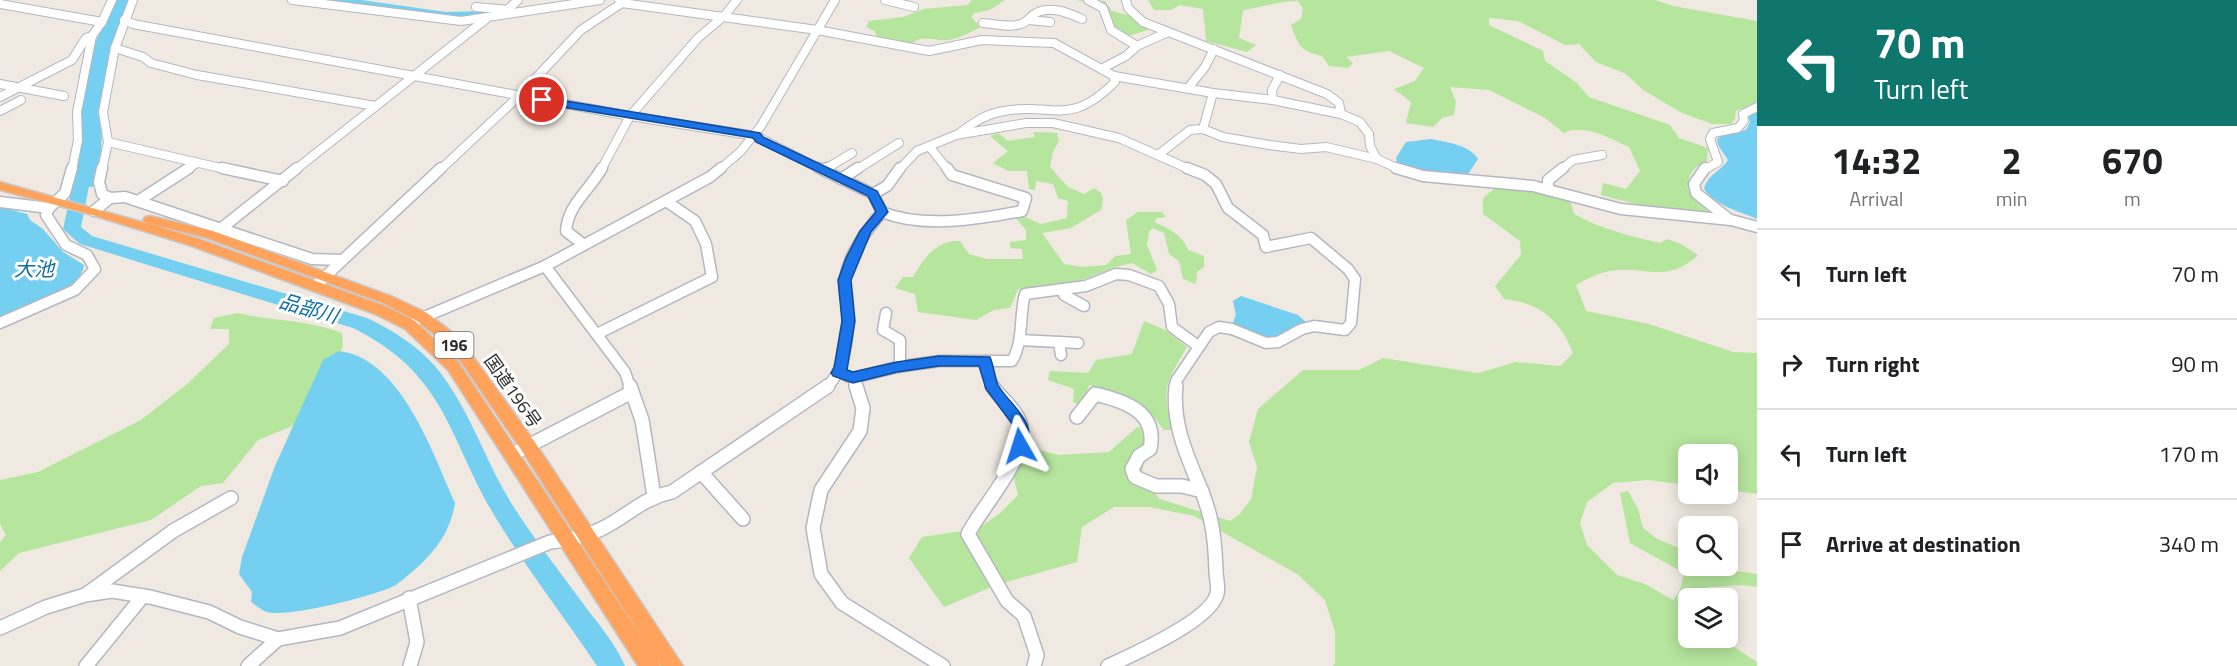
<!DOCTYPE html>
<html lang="en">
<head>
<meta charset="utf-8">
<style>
  body { margin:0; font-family:"Titillium Web","Noto Sans JP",sans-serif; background:#f2f2f2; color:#202124; height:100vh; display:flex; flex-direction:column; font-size:22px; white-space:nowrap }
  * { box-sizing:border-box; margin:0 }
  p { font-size:20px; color:#757577 }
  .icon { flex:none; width:33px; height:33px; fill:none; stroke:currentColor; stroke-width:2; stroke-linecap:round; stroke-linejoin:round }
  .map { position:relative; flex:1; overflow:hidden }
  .panel { display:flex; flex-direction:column; background:#fff; width:480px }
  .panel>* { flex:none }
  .guide { background:#0f766e; color:#fff; overflow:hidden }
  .buttons { position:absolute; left:1678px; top:444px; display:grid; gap:12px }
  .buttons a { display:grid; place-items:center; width:60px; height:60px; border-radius:9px; background:#fff; box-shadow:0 3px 15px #0003; font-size:30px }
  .pin { position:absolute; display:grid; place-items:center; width:51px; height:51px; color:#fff; margin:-26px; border:3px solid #fff; border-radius:50%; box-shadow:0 2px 6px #0007 }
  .me { position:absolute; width:66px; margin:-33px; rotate:354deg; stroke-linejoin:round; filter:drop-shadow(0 0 4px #0008) }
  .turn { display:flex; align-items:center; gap:21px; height:126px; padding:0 18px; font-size:27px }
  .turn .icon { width:78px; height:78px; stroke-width:2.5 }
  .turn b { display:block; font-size:42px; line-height:51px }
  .eta { display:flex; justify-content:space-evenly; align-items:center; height:102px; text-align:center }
  .eta b { font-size:36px; font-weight:700; line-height:42px }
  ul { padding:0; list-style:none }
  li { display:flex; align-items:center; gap:18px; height:90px; padding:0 18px; border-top:2px solid #e0e0e0 }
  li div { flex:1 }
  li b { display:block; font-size:22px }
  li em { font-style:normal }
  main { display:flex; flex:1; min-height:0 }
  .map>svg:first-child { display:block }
  .green { fill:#b6e59e }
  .water { fill:#75cff0 }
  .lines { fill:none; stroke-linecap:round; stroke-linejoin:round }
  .river { fill:#75cff0; fill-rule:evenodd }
  .minor-far2-casing { stroke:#b4b7c1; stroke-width:10 }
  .minor-far1-casing { stroke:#b4b7c1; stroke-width:13 }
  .minor-casing { stroke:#b4b7c1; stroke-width:16 }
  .highway-casing { stroke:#c9c9c9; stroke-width:3 }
  .minor-far2 { stroke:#fff; stroke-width:8 }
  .minor-far1 { stroke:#fff; stroke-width:10 }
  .minor { stroke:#fff; stroke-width:13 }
  .highway { fill:#ffa35c; fill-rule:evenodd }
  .route { fill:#1a73e8; stroke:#114b97; stroke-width:1.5 }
  .labels { text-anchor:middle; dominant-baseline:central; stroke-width:6; stroke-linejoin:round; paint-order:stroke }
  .shield { fill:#fff; stroke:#6d6d6d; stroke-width:1.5 }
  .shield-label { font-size:16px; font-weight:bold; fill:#2e2e2e }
  .street-label { font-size:18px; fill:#2e2e2e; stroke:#fff }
  .water-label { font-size:20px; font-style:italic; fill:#0d6fa3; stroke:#fff }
</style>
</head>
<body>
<main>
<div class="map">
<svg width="1757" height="666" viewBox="0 0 1757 666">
  <rect width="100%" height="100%" fill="#efe9e1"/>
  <!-- green -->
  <g class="green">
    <path d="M972 0H1005L990 10 974 13 971 17 981 27C971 32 960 38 949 40 935 42 921 33 911 45L878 38 874 31 866 27 869 21 903 17 924 9 967 5Z"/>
    <path d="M1076 0 1105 1 1112 11 1128 15 1151 29 1125 37 1112 26C1113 11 1102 15 1096 5Z"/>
    <path d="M1148 0H1655L1673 6 1757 21V102L1736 111 1735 119 1731 124H1712L1682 113 1643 90 1626 74 1596 62 1579 44 1565 45 1518 21 1489 18V25L1543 51 1545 61 1577 83 1589 97 1670 125 1679 138 1708 148 1707 161C1693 167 1687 175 1688 190L1707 207 1706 215 1643 206 1601 195 1603 183 1626 189 1640 171 1629 147C1611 139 1583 123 1564 133L1545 118 1489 90 1450 87 1456 102 1454 115 1442 118 1433 127 1406 123 1411 102 1394 89 1415 81 1424 68 1389 51 1346 57 1353 63 1348 68 1329 66 1322 56C1300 51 1299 46 1291 25L1301 19 1303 9 1298 1C1280 1 1262 7 1243 10L1239 38 1256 45 1247 52 1206 41 1203 9 1180 5 1171 10H1154Z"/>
    <path d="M1033 132 1057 133 1059 141 1053 152 1050 167 1068 187 1084 194 1094 188 1101 193 1103 200 1101 210 1071 228 1042 233 1064 264 1083 267 1106 265 1115 256 1131 254 1126 220 1138 212H1162L1166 217 1157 218 1154 222C1168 228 1183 235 1188 250L1204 256V267L1197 272 1196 284 1183 279 1179 261 1169 254 1164 233 1153 228 1149 232 1147 245 1157 270 1151 274 1132 263 1116 267 1082 280 1018 289 1010 308 994 310 976 320 918 312 915 294 895 288 903 277H913C924 258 936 240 960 241L969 254 987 259H1023L1022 249 1010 248V242L1026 240V230L1015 217H1025L1041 224 1067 218 1068 201 1058 198 1053 184 1036 181 1035 190 1029 189 1027 171H1008L993 163 1008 151 990 136 998 133 1008 141 1035 137Z"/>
    <path d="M1495 188C1521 189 1547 192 1571 203L1574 214C1601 229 1630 236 1660 243L1667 239 1681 244 1698 255C1666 285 1646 265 1610 271 1597 273 1587 279 1576 285L1586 311 1649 324 1733 352 1757 353V494L1728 490V454H1689V485L1648 480 1613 483 1587 502 1580 523 1587 545 1617 575 1645 584 1673 600 1680 590 1684 573 1630 543 1620 493 1628 491 1638 509 1643 528 1657 539 1689 552V566H1720L1728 570 1757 574V587C1739 583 1727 587 1708 587L1700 598H1689V638H1720L1757 662V666H1332L1335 664V632L1325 600 1297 574 1194 516 1149 507H1114L1082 527 1077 562 996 585 944 607 909 558 922 537 977 529 999 514 1018 495 1013 474 1030 448 1059 455 1109 452 1137 427 1150 430 1141 478 1160 499 1230 521 1240 514 1251 499 1257 467 1249 442 1258 409 1303 370H1359L1383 358 1478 373 1516 362 1560 366 1573 353C1560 320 1541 303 1504 299L1495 286 1521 255 1520 241 1483 214V198Z"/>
    <path d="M238 313C271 321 310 320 342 333L343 346 307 420 258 440 223 483 201 486 151 520 19 553 0 571V542L6 535 0 524V480L38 472 141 420 187 384 229 344V329H210L214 318Z"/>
    <path d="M1144 321 1165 330 1187 347C1165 385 1161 387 1173 430H1164L1149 411 1120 394 1089 385 1083 406 1073 402 1074 389 1048 380 1050 371 1088 373 1096 360 1132 354Z"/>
  </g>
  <!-- water -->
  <g class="water">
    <path d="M113 0H130L102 125 101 151 93 187 72 186 80 155V110L92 51Z"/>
    <path d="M1757 111V219C1739 211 1716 206 1704 189 1708 174 1720 172 1728 160L1718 145 1717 139 1723 135 1746 130 1750 122 1748 115Z"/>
    <path d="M1431 139C1446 142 1470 145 1478 159L1468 174 1426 171 1397 162 1396 158 1406 142Z"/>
    <path d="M0 207 27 214 30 220 43 229 63 252 84 265C81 292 23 309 0 319Z"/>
    <path d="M1241 296 1298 315 1306 322C1271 341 1271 342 1234 327L1233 322 1236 315 1233 301Z"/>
    <path d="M339 351C401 358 433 454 455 503 450 533 435 552 412 572 406 576 400 583 394 586 374 596 287 618 267 612 262 611 256 605 251 602L252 592 239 574 242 557 275 466 323 360Z"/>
  </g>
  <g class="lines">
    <!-- river -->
    <g class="river">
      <path d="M329 0H361L446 12 491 11 497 15 491 19 446 20 335 4Z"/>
      <path d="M86 156 94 161 81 227 92 236 367 318C392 330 415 344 434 365 470 407 485 463 515 509 537 543 563 576 587 609 601 627 616 645 625 666H597C565 618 529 572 499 523 448 442 450 376 353 328L80 244 63 229 78 161Z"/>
    </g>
    <!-- minor-far2 casing -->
    <g class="minor-far2-casing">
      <g id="minor-far2">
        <path d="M292 0 461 21 600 0"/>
        <path d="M619 0 622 3 817 30 929 51 982 40 1054 43 1114 76 1213 93 1273 100 1341 114 1360 122 1369 134 1370 146 1377 159"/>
        <path d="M885 0 914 7"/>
        <path d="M1088 0 1103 8 1111 30 1137 46"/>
        <path d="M1126 0 1128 8 1143 22 1327 94 1339 103 1341 114"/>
        <path d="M0 4 102 22"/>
        <path d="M476 7 511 10"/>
        <path d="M505 12 518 0"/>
        <path d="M124 20 133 24 630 116 756 136 822 170"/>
        <path d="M1029 20 1050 22"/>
        <path d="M983 23C996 24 1009 28 1021 24 1028 22 1030 16 1036 13 1050 5 1069 13 1082 19"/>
        <path d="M115 48 143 57 151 63 197 75 375 106"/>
        <path d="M1101 69 1126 56 1137 46 1168 32"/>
        <path d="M0 84 64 96"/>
        <path d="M1188 88 1205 67 1214 49"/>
        <path d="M0 97 72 60 86 38 92 36"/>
        <path d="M1273 100 1272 90 1280 75"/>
        <path d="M0 111 21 100"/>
        <path d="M1203 129 1213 93"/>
        <path d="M958 134C971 125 983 115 999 112 1053 100 1066 130 1115 82L1114 76"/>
        <path d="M108 142 229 170"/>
        <path d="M929 146 948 170"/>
        <path d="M1158 155 1190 130 1203 129 1223 137 1269 145 1301 149 1326 147 1377 159 1401 170"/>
        <path d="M72 170 78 140 77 112 92 36 102 22 112 0"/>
        <path d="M102 170 108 142 103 112 115 48 133 0"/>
        <path d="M186 170 197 163"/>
        <path d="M295 170 486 19"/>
        <path d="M440 170 519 96 581 30 622 3"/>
        <path d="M601 170 630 116 698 38 725 15 737 0"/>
        <path d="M719 170 741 151 761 126 835 0"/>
        <path d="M824 170 852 153"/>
        <path d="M856 170 899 143"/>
        <path d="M899 170 917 151 956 135 1026 123H1053L1119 138 1191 170"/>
        <path d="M1561 170 1573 160 1602 155"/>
        <path d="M1704 170 1718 162 1710 139 1713 133 1738 128 1744 121 1743 114 1757 107"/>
      </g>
    </g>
    <!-- minor-far1 casing -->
    <g class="minor-far1-casing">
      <g id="minor-far1">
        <path d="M222 168 283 181"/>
        <path d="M819 168 873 194 882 212C866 231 847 256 845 281 844 293 848 306 848 318 848 340 844 373 826 387"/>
        <path d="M1396 168 1423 176 1533 186 1621 209 1731 220 1757 227"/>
        <path d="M1705 168 1694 184 1696 193 1730 220"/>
        <path d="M824 170 827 168"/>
        <path d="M841 179 858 168"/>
        <path d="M1548 190V180L1563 168"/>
        <path d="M873 194 887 186 900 168"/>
        <path d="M110 198 125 197 312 259 342 260"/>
        <path d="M138 201 189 168"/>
        <path d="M0 202 49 208"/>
        <path d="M94 211 110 198 102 194 99 182 102 168"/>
        <path d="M882 212C923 229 980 219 1022 211L1026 198 952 175 947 168"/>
        <path d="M223 227 297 168"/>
        <path d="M584 245 566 231C568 204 589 191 602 168"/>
        <path d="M545 266 625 372 630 387"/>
        <path d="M315 286 441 168"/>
        <path d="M1063 289 1064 295 1084 306"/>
        <path d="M886 313 883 330 900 340V367"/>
        <path d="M417 320 545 266 710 177 721 168"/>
        <path d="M0 323 75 290 95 269 87 255 66 245 46 215 49 208 65 193 72 168"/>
        <path d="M597 334 712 277 706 244 695 221 666 201"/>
        <path d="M1020 340 1078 343"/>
        <path d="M1059 342 1061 355"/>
        <path d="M985 361 993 387"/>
        <path d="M847 376 853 378 856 387"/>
        <path d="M853 378 897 367 939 361H1012C1024 341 1019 316 1025 294L1086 286 1116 274 1129 275 1159 286 1169 304 1172 327 1198 346"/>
        <path d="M1175 387 1176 381 1209 332 1219 327 1232 329 1266 343 1278 342 1302 329 1314 326 1345 330 1351 323 1355 279 1348 269 1311 238 1266 247 1263 235 1228 208 1216 184 1205 175 1187 168"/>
      </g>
    </g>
    <!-- minor casing -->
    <g class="minor-casing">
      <g id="minor">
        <path d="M630 386 642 420 654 496"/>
        <path d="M856 386 863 408 860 431 821 490 813 528 821 574 842 603 943 666"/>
        <path d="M992 386C1000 397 1012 406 1018 418 1036 451 982 505 968 534L1007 601 1024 616 1037 655 1034 666"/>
        <path d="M1077 417 1095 394C1125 401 1158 412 1150 449L1139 456 1132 469 1135 477 1156 486H1182L1202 491"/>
        <path d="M511 455 632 392"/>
        <path d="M701 472 743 519"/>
        <path d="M88 593 173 531 231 498"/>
        <path d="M409 598 417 642 410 666"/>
        <path d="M0 628 46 607 85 595 112 591 150 597 209 612 240 627 278 639 340 628 550 542C568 540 589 536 605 527 630 514 643 498 672 492L828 386"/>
        <path d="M86 666 143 596"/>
        <path d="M248 666 278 639"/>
        <path d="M1108 666C1132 655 1210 621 1217 594 1219 588 1216 578 1216 571 1215 537 1212 514 1198 482 1185 452 1172 420 1176 386"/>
      </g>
    </g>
    <!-- highway casing -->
    <g class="highway-casing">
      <path id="highway" d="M0 182 145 223 143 220 145 217 150 216 213 231 393 297 427 313 453 333 472 355 534 441 683 666H661L658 660 660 666H638L448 370 405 329 375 314 189 245 89 214 0 190ZM150 224 204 237 383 303 417 321 443 341 462 363 522 451 649 648 458 362 415 321 385 306 199 239Z"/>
    </g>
    <!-- minor-far2 -->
    <use href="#minor-far2" class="minor-far2"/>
    <!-- minor-far1 -->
    <use href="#minor-far1" class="minor-far1"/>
    <!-- minor -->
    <use href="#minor" class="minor"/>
    <!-- highway -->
    <use href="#highway" class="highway"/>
  </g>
  <!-- route -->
  <path class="route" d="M542 97 760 133 763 137 877 191 888 212 871 232 851 280 855 321 847 370 853 372 897 362 939 356 990 357C994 366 994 376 998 385 1010 406 1040 423 1025 450H1015L1012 446 1013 425 986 389 979 366H939L897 372 853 383 833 376 831 373 834 368 842 321 838 280 846 258 860 231 876 212 868 196 756 142 753 138 538 103 537 100Z"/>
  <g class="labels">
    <!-- shield labels -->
    <rect class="shield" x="434.5" y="332" width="39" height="26" rx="4.5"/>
    <g class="shield-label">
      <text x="454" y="345">196</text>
    </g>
    <!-- street labels -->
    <g class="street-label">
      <text transform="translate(513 391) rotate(55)">国道196号</text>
    </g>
    <!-- water labels -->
    <g class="water-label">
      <text x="34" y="268">大池</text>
      <text transform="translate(309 308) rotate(16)">品部川</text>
    </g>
  </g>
</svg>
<div class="buttons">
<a><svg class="icon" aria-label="sound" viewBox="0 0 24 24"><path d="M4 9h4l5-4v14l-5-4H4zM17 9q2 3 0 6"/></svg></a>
<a><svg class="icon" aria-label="search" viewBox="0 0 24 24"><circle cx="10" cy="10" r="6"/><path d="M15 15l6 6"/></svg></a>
<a><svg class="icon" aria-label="layers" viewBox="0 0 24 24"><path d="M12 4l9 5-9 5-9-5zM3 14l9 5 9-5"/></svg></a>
</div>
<div class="pin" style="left:542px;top:100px;background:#d93025"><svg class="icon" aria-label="arrive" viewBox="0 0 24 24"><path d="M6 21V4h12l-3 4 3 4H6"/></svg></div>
<svg class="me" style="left:1020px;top:446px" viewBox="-20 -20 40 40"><path d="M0-17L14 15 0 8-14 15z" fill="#1a73e8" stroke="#fff" stroke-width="4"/></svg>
</div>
<section class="panel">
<div class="guide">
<div class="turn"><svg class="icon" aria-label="left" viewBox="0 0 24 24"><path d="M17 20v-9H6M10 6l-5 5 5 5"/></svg><div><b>70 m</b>Turn left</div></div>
</div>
<div class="eta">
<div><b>14:32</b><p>Arrival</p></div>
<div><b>2</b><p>min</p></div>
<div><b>670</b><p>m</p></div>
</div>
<ul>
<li><svg class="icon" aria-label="left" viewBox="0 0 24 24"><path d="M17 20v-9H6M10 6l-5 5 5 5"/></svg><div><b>Turn left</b></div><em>70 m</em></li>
<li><svg class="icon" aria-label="right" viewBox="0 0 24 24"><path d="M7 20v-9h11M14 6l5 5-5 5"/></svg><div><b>Turn right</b></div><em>90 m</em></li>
<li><svg class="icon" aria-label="left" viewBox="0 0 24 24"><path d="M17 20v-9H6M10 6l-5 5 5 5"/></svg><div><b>Turn left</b></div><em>170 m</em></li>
<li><svg class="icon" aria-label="arrive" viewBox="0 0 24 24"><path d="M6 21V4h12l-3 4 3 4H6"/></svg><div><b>Arrive at destination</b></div><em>340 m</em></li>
</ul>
</section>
</main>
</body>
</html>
